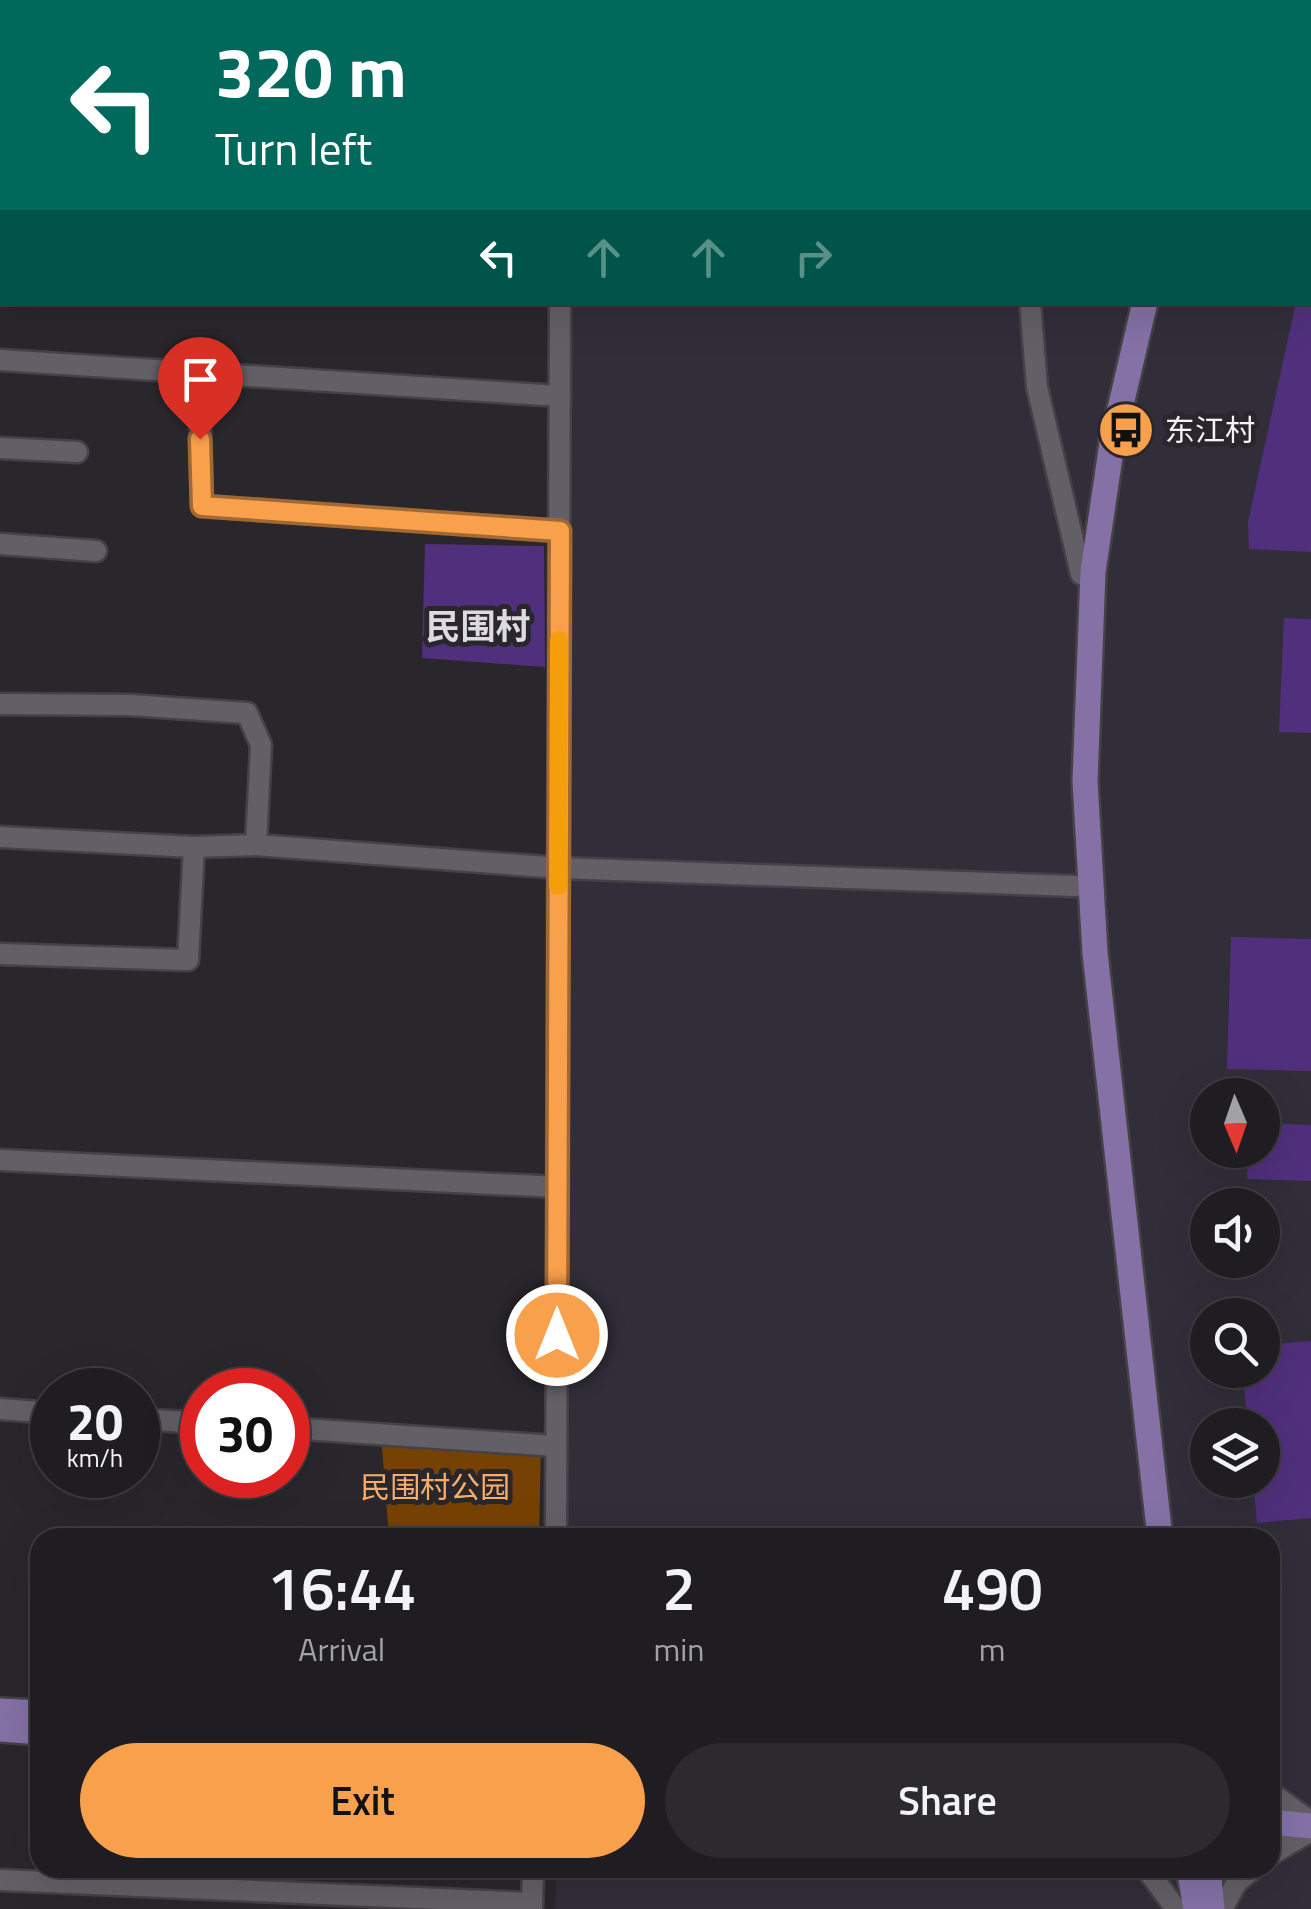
<!DOCTYPE html>
<html lang="en">
<head>
<meta charset="utf-8">
<style>
  body { margin:0; font-family:"Titillium Web","Noto Sans SC",sans-serif; background:#2c2a2e; color:#f1f3f6; height:100vh; display:flex; flex-direction:column; font-size:38px; white-space:nowrap }
  * { box-sizing:border-box; margin:0 }
  p { font-size:32px; color:#a1a2a5 }
  .icon { flex:none; width:55px; height:55px; fill:none; stroke:currentColor; stroke-width:2; stroke-linecap:round; stroke-linejoin:round }
  .map { position:relative; flex:1; overflow:hidden }
  .details { position:absolute; left:30px; top:1528px; width:1250px; height:350px; display:flex; flex-direction:column; background:#1f1d21; border-radius:30px; box-shadow:0 10px 40px #0002,0 0 0 2px #3c3b3f }
  .details>* { flex:none }
  .guide { position:absolute; left:0px; top:0px; width:1312px; height:305px; box-shadow:0 10px 40px #0002,0 0 0 2px #3c3b3f; background:#00695c; color:#fff; overflow:hidden }
  .needle { width:65px; rotate:178deg }
  .buttons { position:absolute; left:1190px; top:1078px; display:grid; gap:20px }
  .buttons a { display:grid; place-items:center; width:90px; height:90px; border-radius:50%; background:#1f1d21; box-shadow:0 10px 40px #0002,0 0 0 2px #3c3b3f; font-size:50px }
  .speed { position:absolute; left:30px; top:1368px; display:flex; gap:20px; font-size:50px; font-weight:700; text-align:center }
  .speed>* { display:grid; place-content:center; width:130px; height:130px; border-radius:50%; background:#1f1d21; box-shadow:0 10px 40px #0002,0 0 0 2px #3c3b3f; line-height:1 }
  .speed small { font-size:25px; font-weight:400 }
  .speed .limit { border:15px solid #d22; background:#fff; color:#111 }
  .pin { position:absolute; display:grid; place-items:center; width:85px; height:85px; color:#fff; margin:-102px -42px; border-radius:50% 50% 50% 0; rotate:-45deg; box-shadow:0 0 10px #0007 }
  .pin .icon { rotate:45deg }
  .me { position:absolute; width:110px; margin:-55px; rotate:0deg; stroke-linejoin:round; filter:drop-shadow(0 0 8px #0008) }
  .turn { display:flex; align-items:center; gap:35px; height:210px; padding:0 50px; font-size:45px }
  .turn .icon { width:130px; height:130px; stroke-width:2.5 }
  .turn b { display:block; font-size:70px; line-height:85px }
  .lanes { display:flex; align-items:center; height:95px; padding:0 50px; background:#0003; justify-content:center; gap:50px; direction:ltr }
  .lanes .off { opacity:.35 }
  .eta { display:flex; justify-content:space-evenly; align-items:center; height:170px; text-align:center }
  .eta b { font-size:60px; font-weight:600; line-height:70px }
  .cta { display:flex; gap:20px; margin-top:auto; padding:20px 50px }
  .cta a { flex:1; height:115px; border-radius:60px; background:#f8a04b; color:#111; font-size:40px; font-weight:600; line-height:115px; text-align:center }
  .cta a+a { background:#2c2a2e; color:#f1f3f6 }
  .map>svg:first-child { display:block }
  .built { fill:#312e39; fill-rule:evenodd }
  .green { fill:#764203 }
  .lines { fill:none; stroke-linecap:round; stroke-linejoin:round }
  .canal { stroke:#a25c00; stroke-width:18 }
  .building { fill:#50307c }
  .minor-casing { stroke:#444246; stroke-width:25 }
  .major-casing { stroke:#444246; stroke-width:30 }
  .minor { stroke:#626066; stroke-width:20 }
  .major { stroke:#8571a6; stroke-width:25 }
  .route-casing { stroke:#a16831; stroke-width:25 }
  .route { stroke:#f8a04b; stroke-width:18 }
  .slow { stroke:#f59e0b; stroke-width:18 }
  .labels { text-anchor:middle; dominant-baseline:central; stroke-width:10; stroke-linejoin:round; paint-order:stroke }
  .poi-label { font-size:30px; fill:#f4f3f6; stroke:#29272c; text-anchor:start }
  .park-label { font-size:30px; fill:#f9ad68; stroke:#29272c }
  .quarter-label { font-size:35px; font-weight:bold; fill:#dddbe2; stroke:#29272c }
</style>
</head>
<body>
<div class="map">
<svg width="1311" height="1909" viewBox="0 0 1311 1909">
  <rect width="100%" height="100%" fill="#29272c"/>
  <!-- built -->
  <path class="built" d="M1311 112V1909H555L557 1868H1270V1538L565 1537 563 303 1310 302ZM1208 1095H1262V1150H1208ZM1208 1205H1262V1260H1208ZM1208 1315H1262V1370H1208ZM1208 1425H1262V1480H1208Z"/>
  <!-- green -->
  <path class="green" d="M381 1435 541 1445 539 1537H389Z"/>
  <g class="lines">
    <!-- canal -->
    <g class="canal">
      <path d="M25 0 60 2"/>
      <path d="M1310 94 1311 95"/>
    </g>
  </g>
  <!-- building -->
  <g class="building">
    <path d="M1296 302H1311V552L1249 549 1248 522Z"/>
    <path d="M425 544 544 546 545 667 422 658Z"/>
    <path d="M1284 618 1311 619V733L1279 732Z"/>
    <path d="M1231 937 1311 939V1071L1227 1069Z"/>
    <path d="M1262 1123 1311 1125V1181L1247 1179 1248 1150H1262Z"/>
    <path d="M1311 1341V1518L1257 1523 1253 1480H1262V1425H1248L1242 1370H1262V1345Z"/>
  </g>
  <g class="lines">
    <!-- minor casing -->
    <g class="minor-casing">
      <g id="minor">
        <path d="M451 0 480 2"/>
        <path d="M1005 0V2"/>
        <path d="M0 24H2"/>
        <path d="M1310 71H1311"/>
        <path d="M1030 302 1037 387 1081 574"/>
        <path d="M0 360 560 396"/>
        <path d="M199 373 202 506 560 531"/>
        <path d="M0 448 77 452"/>
        <path d="M0 544 96 551"/>
        <path d="M0 704 130 705 247 713 261 745 256 845"/>
        <path d="M0 837 194 847 256 845 559 868 1076 886"/>
        <path d="M0 954 188 960 194 847"/>
        <path d="M0 1160 558 1187"/>
        <path d="M0 1409 52 1413"/>
        <path d="M138 1419 202 1423"/>
        <path d="M288 1428 556 1446"/>
        <path d="M556 1538 560 302"/>
        <path d="M1270 1792 1311 1822"/>
        <path d="M1270 1855 1311 1831"/>
        <path d="M1146 1868 1176 1909"/>
        <path d="M0 1880 532 1903"/>
        <path d="M532 1909 533 1868"/>
        <path d="M1222 1909 1237 1882 1254 1868"/>
      </g>
    </g>
    <!-- major casing -->
    <g class="major-casing">
      <g id="major">
        <path d="M1240 2 1241 0"/>
        <path d="M1145 302 1112 443 1093 572 1085 781 1095 953 1160 1538"/>
        <path d="M0 1711 40 1713"/>
        <path d="M0 1729 40 1732"/>
        <path d="M1270 1822 1311 1826"/>
        <path d="M1189 1868 1196 1909"/>
        <path d="M1208 1868 1212 1909"/>
      </g>
    </g>
    <!-- minor -->
    <use href="#minor" class="minor"/>
    <!-- major -->
    <use href="#major" class="major"/>
  </g>
  <g class="lines">
    <!-- route casing -->
    <g class="route-casing">
      <path id="route" d="M200 439 202 506 560 531 557 1335"/>
    </g>
    <!-- route -->
    <use href="#route" class="route"/>
    <!-- slow -->
    <path class="slow" d="M558 886 559 640"/>
  </g>
  <!-- icons -->
  <defs>
    <g id="bus-disc" transform="scale(2.875)"><circle r="9.5" fill="#f8a04b" stroke="#29272c"/><path d="M-5-6H5V4H4V6H2V4H-2V6H-4V4H-5ZM-3.5-4V0h7V-4ZM-3.5 1.2v1.5H-2V1.2ZM2 1.2v1.5H3.5V1.2Z" fill="#111"/></g>
  </defs>
  <g fill-rule="evenodd">
    <use href="#bus-disc" x="1126" y="430"/>
  </g>
  <g class="labels">
    <!-- poi labels -->
    <g class="poi-label">
      <text x="1165" y="430">东江村</text>
    </g>
    <!-- park labels -->
    <g class="park-label">
      <text x="435" y="1487">民围村公园</text>
    </g>
    <!-- quarter labels -->
    <g class="quarter-label">
      <text x="478" y="626">民围村</text>
    </g>
  </g>
</svg>
<div class="buttons">
<a><svg class="needle" viewBox="-14 -14 28 28"><path d="M0-13l5 13h-10z" fill="#e53935"/><path d="M0 13l5-13h-10z" fill="#a1a2a5"/></svg></a>
<a><svg class="icon" aria-label="sound" viewBox="0 0 24 24"><path d="M4 9h4l5-4v14l-5-4H4zM17 9q2 3 0 6"/></svg></a>
<a><svg class="icon" aria-label="search" viewBox="0 0 24 24"><circle cx="10" cy="10" r="6"/><path d="M15 15l6 6"/></svg></a>
<a><svg class="icon" aria-label="layers" viewBox="0 0 24 24"><path d="M12 4l9 5-9 5-9-5zM3 14l9 5 9-5"/></svg></a>
</div>
<div class="speed"><div>20<small>km/h</small></div><div class="limit">30</div></div>
<div class="pin" style="left:200px;top:439px;background:#d93025"><svg class="icon" aria-label="arrive" viewBox="0 0 24 24"><path d="M6 21V4h12l-3 4 3 4H6"/></svg></div>
<svg class="me" style="left:557px;top:1335px" viewBox="-20 -20 40 40"><circle r="17" fill="#f8a04b" stroke="#fff" stroke-width="3"/><path d="M0-11L8 9 0 5-8 9z" fill="#fff"/></svg>
<div class="guide">
<div class="turn"><svg class="icon" aria-label="left" viewBox="0 0 24 24"><path d="M17 20v-9H6M10 6l-5 5 5 5"/></svg><div><b>320 m</b>Turn left</div></div>
<div class="lanes"><svg class="icon" aria-label="left" viewBox="0 0 24 24"><path d="M17 20v-9H6M10 6l-5 5 5 5"/></svg><svg class="icon off" aria-label="ahead" viewBox="0 0 24 24"><path d="M12 20V5M6 11l6-6 6 6"/></svg><svg class="icon off" aria-label="ahead" viewBox="0 0 24 24"><path d="M12 20V5M6 11l6-6 6 6"/></svg><svg class="icon off" aria-label="right" viewBox="0 0 24 24"><path d="M7 20v-9h11M14 6l5 5-5 5"/></svg></div>
</div>
<section class="details">
<div class="eta">
<div><b>16:44</b><p>Arrival</p></div>
<div><b>2</b><p>min</p></div>
<div><b>490</b><p>m</p></div>
</div>
<div class="cta"><a>Exit</a><a>Share</a></div>
</section>
</div>
</body>
</html>
